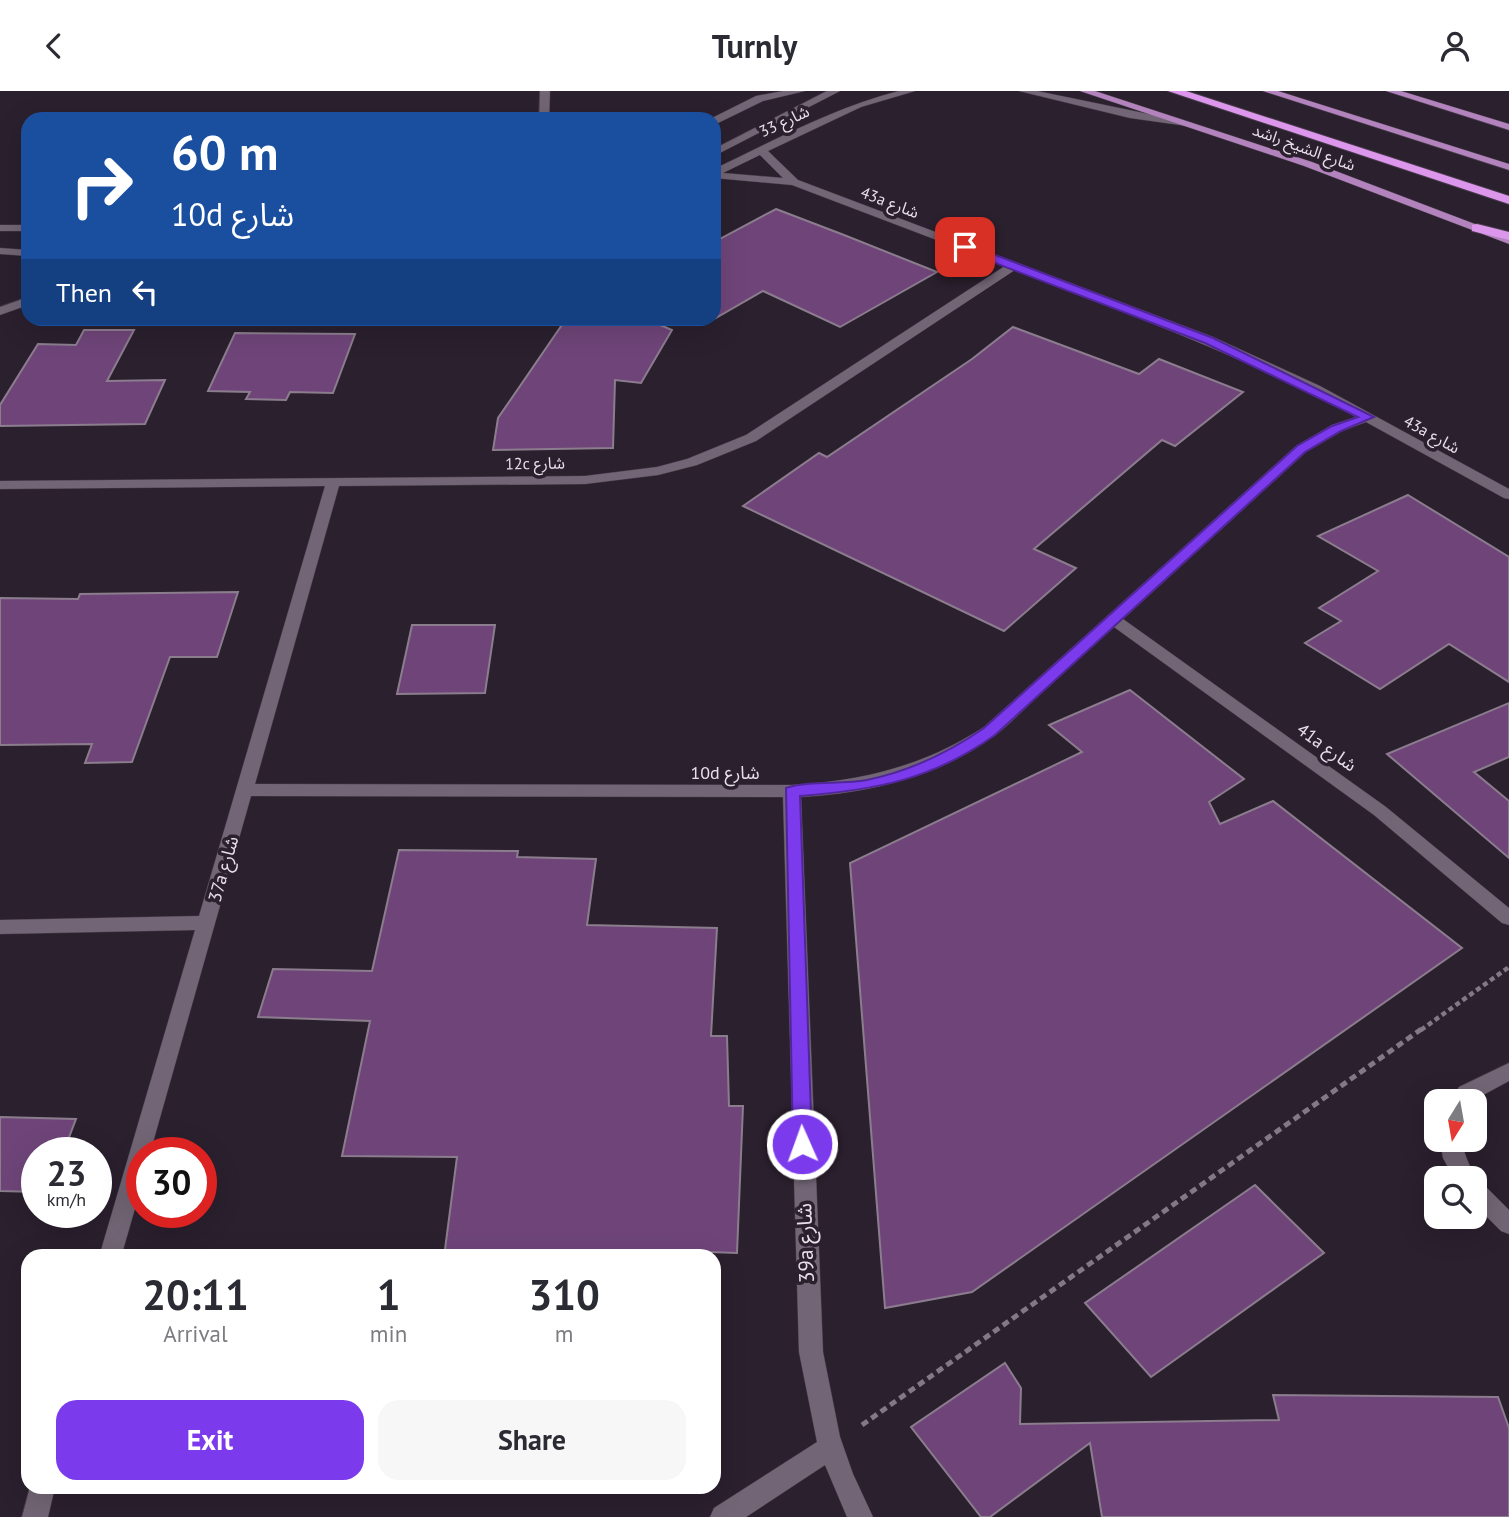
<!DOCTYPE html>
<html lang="en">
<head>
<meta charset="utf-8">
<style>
  body { margin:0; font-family:"PT Sans","Noto Sans Arabic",sans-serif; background:#f7f7f7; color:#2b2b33; height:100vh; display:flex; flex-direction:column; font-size:26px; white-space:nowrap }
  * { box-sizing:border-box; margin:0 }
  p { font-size:23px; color:#7c7c81 }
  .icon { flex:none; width:38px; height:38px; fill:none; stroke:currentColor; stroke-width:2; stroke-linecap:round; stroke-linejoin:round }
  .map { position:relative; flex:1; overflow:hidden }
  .sheet { position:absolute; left:21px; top:1158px; width:700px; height:245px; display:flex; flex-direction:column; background:#fff; border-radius:21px; box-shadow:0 7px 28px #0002 }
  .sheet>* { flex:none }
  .banner { position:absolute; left:21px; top:21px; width:700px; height:214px; border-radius:21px; box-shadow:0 7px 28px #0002; background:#1a4fa0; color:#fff; overflow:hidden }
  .needle { width:46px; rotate:191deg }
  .buttons { position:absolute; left:1424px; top:998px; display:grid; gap:14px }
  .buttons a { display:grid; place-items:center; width:63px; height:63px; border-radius:14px; background:#fff; box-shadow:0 7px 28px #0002; font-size:35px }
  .speed { position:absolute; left:21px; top:1046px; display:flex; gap:14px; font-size:35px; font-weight:700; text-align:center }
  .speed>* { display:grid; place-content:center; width:91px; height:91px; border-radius:50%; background:#fff; box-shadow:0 7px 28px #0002; line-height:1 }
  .speed small { font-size:18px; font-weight:400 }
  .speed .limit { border:10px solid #d22; background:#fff; color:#111 }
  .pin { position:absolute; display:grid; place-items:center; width:60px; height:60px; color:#fff; margin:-30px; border-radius:14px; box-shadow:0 4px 10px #0006 }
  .me { position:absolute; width:77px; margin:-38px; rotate:358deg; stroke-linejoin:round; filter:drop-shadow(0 0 5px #0008) }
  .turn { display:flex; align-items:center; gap:24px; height:147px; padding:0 35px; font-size:32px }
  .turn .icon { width:91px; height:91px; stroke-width:2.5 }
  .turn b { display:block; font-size:49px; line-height:60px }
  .then { display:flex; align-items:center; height:66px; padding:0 35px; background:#0003; gap:14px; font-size:26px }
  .eta { display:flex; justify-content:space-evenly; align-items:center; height:119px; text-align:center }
  .eta b { font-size:42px; font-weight:600; line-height:49px }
  .cta { display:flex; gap:14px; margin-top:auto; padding:14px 35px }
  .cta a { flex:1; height:80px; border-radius:21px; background:#7c3aed; color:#fff; font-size:28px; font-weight:600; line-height:80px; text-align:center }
  .cta a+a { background:#f7f7f7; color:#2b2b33 }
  header { display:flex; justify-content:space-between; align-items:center; height:91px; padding:0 35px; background:#fff; font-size:32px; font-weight:600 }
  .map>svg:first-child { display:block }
  .building { fill:#6f4579; stroke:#8b7d8e; stroke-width:2 }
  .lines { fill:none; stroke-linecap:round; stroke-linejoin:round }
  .minor-casing { stroke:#473c49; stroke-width:1 }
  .major-casing { stroke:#473c49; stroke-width:1 }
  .highway-casing { stroke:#473c49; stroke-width:2 }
  .path-far1 { stroke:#837985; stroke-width:4.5; stroke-dasharray:5 3.5; stroke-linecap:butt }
  .path { stroke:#837985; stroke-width:5; stroke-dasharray:7 4.5; stroke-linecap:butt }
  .minor { fill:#726575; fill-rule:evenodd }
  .major { fill:#b283bc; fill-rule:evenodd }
  .highway { fill:#dc97ec; fill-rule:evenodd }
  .route { fill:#7c3aed; stroke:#51269a; stroke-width:2 }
  .labels { text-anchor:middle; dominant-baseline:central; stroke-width:7; stroke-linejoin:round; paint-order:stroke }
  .far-street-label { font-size:16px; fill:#e7dfe9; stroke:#2b202e }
  .street-label { font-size:18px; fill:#e7dfe9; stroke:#2b202e }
  .near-street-label { font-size:21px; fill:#e7dfe9; stroke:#2b202e }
</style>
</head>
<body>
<header><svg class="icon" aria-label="back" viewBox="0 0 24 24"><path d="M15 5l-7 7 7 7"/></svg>Turnly<svg class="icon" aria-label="person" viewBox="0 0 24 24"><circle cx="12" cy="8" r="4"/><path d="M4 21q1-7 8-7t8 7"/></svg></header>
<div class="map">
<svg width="1509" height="1426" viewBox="0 0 1509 1426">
  <rect width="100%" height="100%" fill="#2b202e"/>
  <!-- building -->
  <g class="building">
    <path d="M776 118 844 144 937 181 840 236 763 200 714 228V151Z"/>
    <path d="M566 228H646L672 239 641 292 615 289 613 357 493 359 498 327Z"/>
    <path d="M1013 236 1139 283 1159 268 1243 301 1175 355 1162 349 1034 458 1076 477 1004 540 743 415 819 362 827 366 972 268Z"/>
    <path d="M84 239H134L107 290 165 289 145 333 0 335V314L38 253 76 254Z"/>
    <path d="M235 242 355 243 333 302 290 301 286 309 246 308 250 301 208 300Z"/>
    <path d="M1408 404 1509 466V591L1449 553 1380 598 1305 552 1341 530 1319 517 1378 480 1318 445Z"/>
    <path d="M238 501 217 566H170L132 671 85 672 92 653 0 654V507L78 508 80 503Z"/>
    <path d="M412 534H495L485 602 397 603Z"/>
    <path d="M1130 599 1244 688 1209 711 1220 733 1273 710 1462 857 972 1201 885 1217 850 772 1082 661 1049 634Z"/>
    <path d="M1509 612V666L1474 681 1509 710V767L1387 663Z"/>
    <path d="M399 759 518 760 517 766 596 768 587 834 717 837 711 945H727L729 1015H743L737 1162 651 1159V1166H444L457 1066 342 1065 370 930 258 926 273 878 372 880Z"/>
    <path d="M0 1026 76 1028 63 1062H37V1101L0 1100Z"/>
    <path d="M1255 1094 1324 1162 1151 1286 1085 1212Z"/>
    <path d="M1005 1272 1021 1297 1020 1333 1279 1329 1273 1304 1498 1306 1509 1337V1426H1102L1090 1352 990 1426H981L911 1336Z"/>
  </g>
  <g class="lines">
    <!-- minor casing -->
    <g class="minor-casing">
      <g id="minor">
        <path d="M540 0H550L549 28H539Z"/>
        <path d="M783 0H805L763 10 718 32 714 33V28H710L756 5Z"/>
        <path d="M827 0H840L714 65V58Z"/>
        <path d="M899 0H915L861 16 768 60 798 89 1213 246 1320 295 1509 398V408L1504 407 1366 331 1342 340 1306 361 1123 528 1386 716 1509 817V834L1502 832 1374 724 1114 536C1087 560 1061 585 1034 609 1021 621 1008 635 994 645 938 686 869 702 801 706L823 1261 840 1346 853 1383 873 1426H847L825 1374 746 1426H710L714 1417 817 1351 799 1261 783 706 251 705 150 1062H142V1093L121 1166H99L195 839 0 843V829L199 825 325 395 0 398V390L585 385 657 376 687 368 746 344 1005 175 792 94 714 87V78C775 49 833 17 899 0ZM760 64 783 87 723 82ZM1015 179C1131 224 1247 266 1356 326L1332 334 1296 355 984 636C924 675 863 690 792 694L255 693 339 395 585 393 658 384 697 374 756 350Z"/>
        <path d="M1019 0H1037L1192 32 1187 35 1130 27Z"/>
        <rect x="0" y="134" width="28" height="6"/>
        <path d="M0 157 28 159V165L0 163Z"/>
        <path d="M28 206V214L0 224V216Z"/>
        <path d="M1509 972V990L1472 1010H1451L1459 996Z"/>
        <path d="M1440 1048H1461C1464 1063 1469 1074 1476 1087L1475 1088 1454 1087 1443 1067Z"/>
        <path d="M1475 1091 1483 1093 1509 1119V1143L1501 1140 1475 1114Z"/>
        <path d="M30 1396H55L48 1426H22Z"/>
      </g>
    </g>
    <!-- major casing -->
    <g class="major-casing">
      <g id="major">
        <path d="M1080 0H1095L1312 71 1509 146V153L1304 75Z"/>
        <path d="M1263 0H1278L1509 73V79Z"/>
        <path d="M1386 0H1401L1509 33V39Z"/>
      </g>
    </g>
    <!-- highway casing -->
    <g class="highway-casing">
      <g id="highway">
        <path d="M1168 0H1186L1509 105V113Z"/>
        <path d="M1477 133 1509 141V149L1472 140V134Z"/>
      </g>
    </g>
    <!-- path-far1 -->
    <path class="path-far1" d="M1421 939 1509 876"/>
    <!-- path -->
    <path class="path" d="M862 1334 1423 937"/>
    <!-- minor -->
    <use href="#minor" class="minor"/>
    <!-- major -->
    <use href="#major" class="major"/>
    <!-- highway -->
    <use href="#highway" class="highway"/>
  </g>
  <!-- route -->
  <path class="route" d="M961 154H969L1213 247 1374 326 1341 340 1305 361 995 644C932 689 875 699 800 705L812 1053 809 1058H795L793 1053 786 697C812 689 840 694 867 689 910 680 948 662 984 637L1297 355 1332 335 1358 326 1205 252 961 159Z"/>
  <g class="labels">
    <!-- far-street labels -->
    <g class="far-street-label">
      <text transform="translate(784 30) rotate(-25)">شارع 33</text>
      <text transform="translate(1304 56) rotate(20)">شارع الشيخ راشد</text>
      <text transform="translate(890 111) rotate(21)">43a شارع</text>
      <text transform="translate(1432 343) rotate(29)">43a شارع</text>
      <text transform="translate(535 372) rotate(-1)">12c شارع</text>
    </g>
    <!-- street labels -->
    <g class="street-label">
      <text transform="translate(1327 656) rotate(36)">41a شارع</text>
      <text x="725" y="681">10d شارع</text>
      <text transform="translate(223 778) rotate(-74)">37a شارع</text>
    </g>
    <!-- near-street labels -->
    <g class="near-street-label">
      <text transform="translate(805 1152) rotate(-92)">39a شارع</text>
    </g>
  </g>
</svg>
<div class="buttons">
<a><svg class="needle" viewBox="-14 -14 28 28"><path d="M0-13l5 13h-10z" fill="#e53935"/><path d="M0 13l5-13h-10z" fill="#7c7c81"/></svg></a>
<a><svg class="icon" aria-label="search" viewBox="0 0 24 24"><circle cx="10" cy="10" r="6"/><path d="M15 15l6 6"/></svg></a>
</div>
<div class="speed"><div>23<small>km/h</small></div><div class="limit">30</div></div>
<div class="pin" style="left:965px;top:156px;background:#d93025"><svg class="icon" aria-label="arrive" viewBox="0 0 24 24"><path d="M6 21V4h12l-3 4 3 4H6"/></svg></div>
<svg class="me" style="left:802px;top:1053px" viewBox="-20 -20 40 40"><circle r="17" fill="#7c3aed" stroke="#fff" stroke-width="3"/><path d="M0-11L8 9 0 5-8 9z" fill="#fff"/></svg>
<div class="banner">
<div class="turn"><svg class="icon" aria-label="right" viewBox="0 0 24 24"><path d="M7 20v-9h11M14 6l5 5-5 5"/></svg><div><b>60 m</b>10d شارع</div></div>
<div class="then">Then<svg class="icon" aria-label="left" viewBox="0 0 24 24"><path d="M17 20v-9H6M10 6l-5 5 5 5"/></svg></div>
</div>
<section class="sheet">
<div class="eta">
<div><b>20:11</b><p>Arrival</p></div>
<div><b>1</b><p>min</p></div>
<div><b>310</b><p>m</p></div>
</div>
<div class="cta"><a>Exit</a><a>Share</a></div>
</section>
</div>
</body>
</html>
